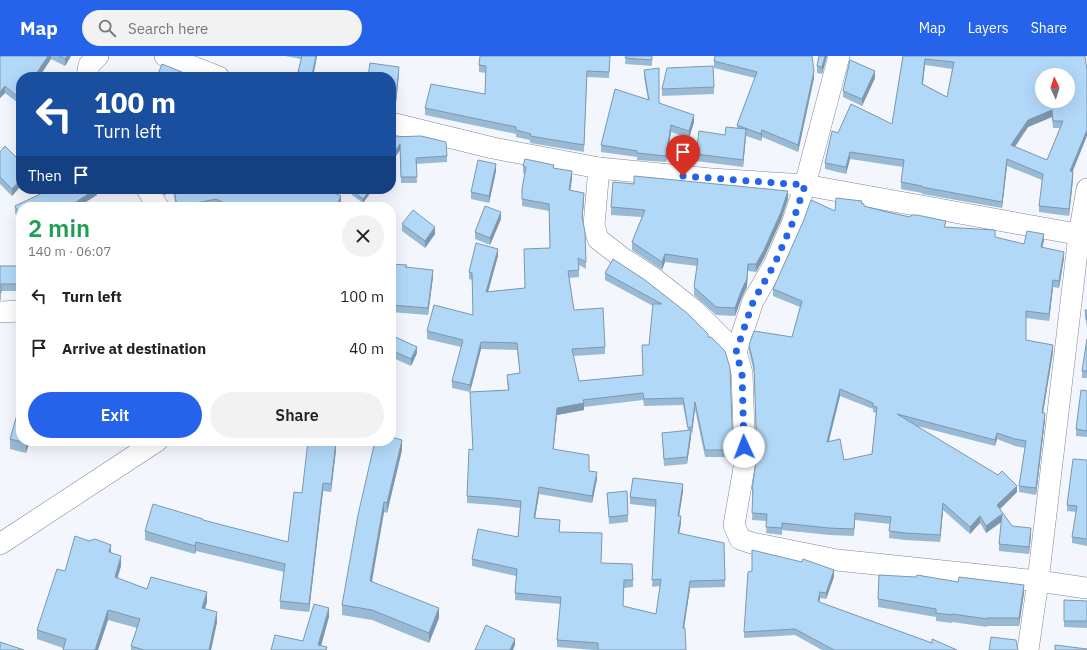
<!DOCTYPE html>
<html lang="en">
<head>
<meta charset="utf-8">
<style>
  body { margin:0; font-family:"IBM Plex Sans",sans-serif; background:#f2f2f2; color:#222; height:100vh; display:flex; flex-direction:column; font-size:15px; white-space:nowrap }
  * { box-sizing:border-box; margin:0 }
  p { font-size:13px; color:#767676 }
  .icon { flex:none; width:22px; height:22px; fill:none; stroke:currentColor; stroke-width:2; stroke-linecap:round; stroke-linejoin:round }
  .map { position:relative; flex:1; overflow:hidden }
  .drawer { position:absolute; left:16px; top:146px; width:380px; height:244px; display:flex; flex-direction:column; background:#fff; border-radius:16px; box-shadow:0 4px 16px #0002 }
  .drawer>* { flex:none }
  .banner { position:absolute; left:16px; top:16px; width:380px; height:122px; border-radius:16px; box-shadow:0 4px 16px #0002; background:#1a4fa0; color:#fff; overflow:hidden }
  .needle { width:26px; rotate:356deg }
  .controls { position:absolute; left:1035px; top:12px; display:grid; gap:8px }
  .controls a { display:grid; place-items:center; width:40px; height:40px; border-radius:50%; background:#fff; box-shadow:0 4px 16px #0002; font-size:20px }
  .pin { position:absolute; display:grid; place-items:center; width:34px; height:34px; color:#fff; margin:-41px -17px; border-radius:50% 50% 50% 0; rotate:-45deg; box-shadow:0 0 4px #0007 }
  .pin .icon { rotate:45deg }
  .me { position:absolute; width:44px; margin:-22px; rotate:358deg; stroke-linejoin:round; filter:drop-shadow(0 0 3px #0008) }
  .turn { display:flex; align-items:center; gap:14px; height:84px; padding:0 12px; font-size:18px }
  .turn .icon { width:52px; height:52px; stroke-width:2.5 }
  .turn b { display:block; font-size:28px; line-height:34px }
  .then { display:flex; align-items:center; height:38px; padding:0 12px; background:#0003; gap:8px; font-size:15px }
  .round { display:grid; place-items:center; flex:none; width:42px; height:42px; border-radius:21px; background:#f2f2f2 }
  .overview { display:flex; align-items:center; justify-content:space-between; height:68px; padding:0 12px }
  h1 { font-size:24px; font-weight:600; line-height:30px; color:#1e9e55 }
  .primary-button { display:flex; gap:8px; margin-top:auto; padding:8px 12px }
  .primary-button a { flex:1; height:46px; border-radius:24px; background:#2563eb; color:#fff; font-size:16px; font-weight:600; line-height:46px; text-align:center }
  .primary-button a+a { background:#f2f2f2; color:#222 }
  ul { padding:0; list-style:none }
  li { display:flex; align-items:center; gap:12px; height:52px; padding:0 12px }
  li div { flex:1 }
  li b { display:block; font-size:15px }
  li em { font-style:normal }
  header { display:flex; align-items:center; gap:24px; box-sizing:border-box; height:56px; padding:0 20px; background:#2563eb; color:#fff }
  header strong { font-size:19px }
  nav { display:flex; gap:22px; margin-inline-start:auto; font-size:14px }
  .search { width:280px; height:36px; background:#f2f2f2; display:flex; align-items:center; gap:10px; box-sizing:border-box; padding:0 14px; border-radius:22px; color:#767676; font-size:15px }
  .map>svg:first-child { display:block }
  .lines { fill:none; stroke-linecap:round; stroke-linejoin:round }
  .minor-casing { stroke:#828696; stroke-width:22 }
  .minor { stroke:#fff; stroke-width:21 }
  .wall { fill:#99bad5; fill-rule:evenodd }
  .shaded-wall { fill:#7d97ae }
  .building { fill:#b2d8f8; stroke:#7d97ae; fill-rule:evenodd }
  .route { stroke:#2563eb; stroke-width:7; stroke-dasharray:0 12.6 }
</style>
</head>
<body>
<header>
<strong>Map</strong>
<div class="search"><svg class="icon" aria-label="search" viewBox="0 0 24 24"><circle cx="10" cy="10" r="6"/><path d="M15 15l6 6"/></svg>Search here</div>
<nav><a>Map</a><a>Layers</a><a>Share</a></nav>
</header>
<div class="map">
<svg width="1087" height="594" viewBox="0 0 1087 594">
  <rect width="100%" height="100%" fill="#f4f6fd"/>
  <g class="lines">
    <!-- minor casing -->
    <g class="minor-casing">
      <g id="minor">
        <path d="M165 0 219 21"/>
        <path d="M87 21 89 9 98 0"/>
        <path d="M391 67 493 92 599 112 711 123 805 129 1087 180"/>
        <path d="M599 112 594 169 598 183 621 201 652 221 695 255 736 296 742 317 745 406 734 469 740 483 752 487 837 504 1038 525 1087 532"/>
        <path d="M147 133 158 151"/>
        <path d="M0 256 21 255"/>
        <path d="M736 296 753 245 775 207 792 168 805 129 839 0"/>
        <path d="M0 488 157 385"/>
        <path d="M1028 594 1038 525 1079 179 1087 133"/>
      </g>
    </g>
    <!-- minor -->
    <use href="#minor" class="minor"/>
  </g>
  <!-- wall -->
  <g class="wall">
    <path d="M0 0H71L65 10 51 3 39 21H21V52L18 47 5 37 0 42Z"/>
    <path d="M285 0H317L313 21H298V16L301 3Z"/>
    <path d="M610 0 609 22 587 21 584 96 530 87V84L516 81V78L425 59V52L485 38 486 17 479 16V9Z"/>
    <path d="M626 0H652V10L625 8Z"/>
    <path d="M827 0 822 18 817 17V10Z"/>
    <path d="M903 0H1085L1073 116V123L1069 160 1039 156V150L1042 124 1007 110 1002 152 922 138V137L901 133V126L903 111 850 103 846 118 825 113V107L838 77 892 68ZM925 9 952 13 947 41 923 28ZM1052 61 1053 72H1060L1047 104 1015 91 1028 71Z"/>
    <path d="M714 5 814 22 798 96 762 81 761 85 746 80 743 111 696 105V98L725 79 737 72V69L755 22 714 12Z"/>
    <path d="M644 14 659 47 694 66 689 82 671 76 666 106 637 104V101L601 96V89L648 44 644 21Z"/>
    <path d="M399 16 396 47H391V21Z"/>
    <path d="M875 22 862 50 843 41V35Z"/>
    <path d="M714 31V38L662 40V33Z"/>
    <path d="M391 81 447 100V106L416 108 417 127H401L400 94 392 106H391Z"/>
    <path d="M0 96 21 106 12 140 0 128Z"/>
    <path d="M523 110 554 112 572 123 570 135 584 144 582 163 585 176 586 213 579 209V221L569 222 574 254 605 291V298L573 300 579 325 643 319 649 289 653 250 605 224V217L613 203 708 281 733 394V401H705L695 353 687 408 664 410 662 377 688 375 683 349 644 350 643 344 584 351V354L557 359 553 393 589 415 597 423 592 447 539 438 535 462 560 471 559 476 601 507 633 524V531L624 532 623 550 656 558 660 530 652 531 656 451 630 448V441L683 435 679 460 681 467 679 477 725 524V531L690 532 684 572 686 594H594L557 591V584L561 548 515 544 516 520 472 510V503L518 481 520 452 494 449 467 447V440L473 394 470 336 508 334 507 326V319L520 317 517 294 481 293 470 336 452 332V325L461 291 427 283V275L473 259 472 224 469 223V216L498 200 488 236 524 232 550 192 549 155 522 150V133L525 118 523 117Z"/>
    <path d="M496 115 489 147 471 143V136Z"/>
    <path d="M97 133V139L21 151V169L15 157V150Z"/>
    <path d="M161 133H326L341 147 339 151H219L216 150 211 151H176L173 135 164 139Z"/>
    <path d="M373 133 363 147 352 139V135Z"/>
    <path d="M788 143 781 164 764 202 756 216 748 215 747 231 742 241 735 260 716 259 694 239V231L697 210 665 206 662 214 632 194V186L642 161 611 159V151Z"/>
    <path d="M862 147 864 150 946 171 1024 188 1044 184 1042 191 1064 202 1059 232 1053 231 1049 265 1026 262V284L1053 296 1043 357 1045 364 1036 439 1019 436V430L1025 392 1015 390 997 383 995 390 917 370 1017 436 1000 453 1012 470 1031 479 1029 498 999 495V488L1002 466 986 477 980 467 970 478 943 454 940 486 905 484 889 482 890 468 855 464 854 480 829 479 782 474V479L766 477 767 465 752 464 753 439H752V433L757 400 754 316 749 296V289L792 281 800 251 773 240V233L835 155ZM840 340 873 353V356L876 357 872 398 844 404 829 385Z"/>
    <path d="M501 163 490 189 475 183V176Z"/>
    <path d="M402 168 435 178 425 192 402 175Z"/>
    <path d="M21 194V235H1V244H0V210H18Z"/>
    <path d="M391 208 407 211 433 221 428 259 391 256Z"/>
    <path d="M1085 254H1087V271L1085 261Z"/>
    <path d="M391 279 417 297 411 310 391 301Z"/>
    <path d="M1087 283V322H1082V315Z"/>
    <path d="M1087 335V381L1076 380V373Z"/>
    <path d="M10 383 21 385H30L26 397 10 393Z"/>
    <path d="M336 394 331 436 323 435 309 556 280 553V545L284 516 196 495 195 498 145 484V475L203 465 288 486 302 437Z"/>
    <path d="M402 394 387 457 384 456 372 526 439 562 429 587 372 564 342 559V549Z"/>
    <path d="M1087 404V490L1072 487V481L1076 456 1067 455V449Z"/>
    <path d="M607 437 628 459V466L609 468Z"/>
    <path d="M111 497 121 510 117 522 147 533 207 546 205 553 217 566 211 594H131V590L137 572 108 564 98 594H63V592L37 583V574L65 515Z"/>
    <path d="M834 521 826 543 820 542 819 546 822 547 932 587 957 594H822L795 579 744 582V576Z"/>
    <path d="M1024 537 1019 570H987V571L952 566V567L936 565V561L878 551V543Z"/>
    <path d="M1064 544 1087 545V572L1064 571Z"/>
  </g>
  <!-- shaded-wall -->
  <g class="shaded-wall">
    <path d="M48 0H51V3L39 21H34Z"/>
    <path d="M67 0H71L65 10V3Z"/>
    <path d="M316 0H317L313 21H312Z"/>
    <path d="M825 0H827L822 18V11Z"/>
    <path d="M925 3V9L922 34V28Z"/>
    <path d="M399 11V16L396 47V42Z"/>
    <path d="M814 15V22L798 96V89Z"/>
    <path d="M875 15V22L862 50V43Z"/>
    <path d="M5 30V37L0 42V36Z"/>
    <path d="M1052 54V61L1028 71 1011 96V89L1028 64Z"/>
    <path d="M694 59V66L689 82V75Z"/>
    <path d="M671 69V76L666 106V100Z"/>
    <path d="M746 73V80L743 111V104Z"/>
    <path d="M762 74V81L761 85V78Z"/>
    <path d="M1087 74V80L1070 122V115Z"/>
    <path d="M400 88V94L392 106V100Z"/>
    <path d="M850 96V103L846 118V111Z"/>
    <path d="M1007 103V110L1002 152V146Z"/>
    <path d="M496 108V115L489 147V140Z"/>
    <path d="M572 115V123L569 142V134Z"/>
    <path d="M1073 116V123L1069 160V153Z"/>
    <path d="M21 123V130L12 140V133Z"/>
    <path d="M96 133H97V139L78 151H68Z"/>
    <path d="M164 133H173V135L164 139Z"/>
    <path d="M371 133H373L363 147V143Z"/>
    <path d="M788 135V143L781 164 764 202 756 216V208Z"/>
    <path d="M584 137V144L582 168V161Z"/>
    <path d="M341 140V147L339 151H336Z"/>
    <path d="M501 156V163L490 189V182Z"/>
    <path d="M435 171V178L425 192V185Z"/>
    <path d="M1044 178V184L1041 198V191Z"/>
    <path d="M498 193V200L486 243V236Z"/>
    <path d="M1064 196V202L1059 232V225Z"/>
    <path d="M665 198V206L662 214V206Z"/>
    <path d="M748 208 747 231 742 241 735 260V252Z"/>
    <path d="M433 214V221L428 259V252Z"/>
    <path d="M1053 224V231L1049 265V258Z"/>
    <path d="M481 286V293L470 336V329Z"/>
    <path d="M1053 289V296L1042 363V357Z"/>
    <path d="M417 291V297L411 310V303Z"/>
    <path d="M840 333V340L827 392V386Z"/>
    <path d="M695 346V353L692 379V371Z"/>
    <path d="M584 347V354L557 359 553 400V393L557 352Z"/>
    <path d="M1045 357V364L1036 439V432Z"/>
    <path d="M691 374V381L687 408V401Z"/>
    <path d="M997 377V383L995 390V384Z"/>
    <path d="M402 384V394L387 457V447Z"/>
    <path d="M27 385H30L26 397V387Z"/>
    <path d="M336 386V394L331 436V428Z"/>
    <path d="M597 416V423L592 447V440Z"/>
    <path d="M323 427V435L309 556V548Z"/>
    <path d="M683 428V435L678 467V460Z"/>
    <path d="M1017 430V436L997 456V449Z"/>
    <path d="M539 431V438L534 469V462Z"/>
    <path d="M384 446V456L370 535V525Z"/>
    <path d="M943 447V454L940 486V479Z"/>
    <path d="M1002 458V465L986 477V470Z"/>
    <path d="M681 460V467L678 484V477Z"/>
    <path d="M980 460V467L970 478V471Z"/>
    <path d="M1031 472V479L1029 498V491Z"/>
    <path d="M196 486V495L195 498V490Z"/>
    <path d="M111 489V498L109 496Z"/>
    <path d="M121 500V510L115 531V521Z"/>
    <path d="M834 514V521L826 543V537Z"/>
    <path d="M690 525V532L683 579V572Z"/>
    <path d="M1024 529V537L1019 570V562Z"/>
    <path d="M207 536V546L202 562V552Z"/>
    <path d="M820 536V542L818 551V545Z"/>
    <path d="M329 552V561L320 594 318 589Z"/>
    <path d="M439 552V562L429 587V577Z"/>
    <path d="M108 554V564L98 594H95Z"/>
    <path d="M217 556V566L211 594H209Z"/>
    <path d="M515 583V589L513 594H510Z"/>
  </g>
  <!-- building -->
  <g class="building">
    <path d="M0 0H48L34 21H21V46L18 41 5 30 0 36Z"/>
    <path d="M59 0H67L65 3Z"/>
    <path d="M302 0H316L312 19 298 16Z"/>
    <path d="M480 0H610L609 16 587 15 584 89 530 80 531 78 516 74V71L425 52 431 28 485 38 486 10 479 9Z"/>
    <path d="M626 0H652V4L625 2Z"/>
    <path d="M715 0H812L814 15 798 89 762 74 761 78 737 69 757 16 714 5Z"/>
    <path d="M819 0H825L822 11 817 10Z"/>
    <path d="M903 0H1085L1087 14V74L1070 115 1073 116 1069 153 1039 150 1043 118 1007 103 1002 146 922 131V130L901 126 904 104 850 96 846 111 825 107 832 75 838 77 851 48 892 68ZM925 3 954 6 947 41 922 28ZM1042 19H1068V45H1042ZM1052 54 1053 65H1063L1047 104 1011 89 1028 64Z"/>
    <path d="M850 4 875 15 862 43 843 35Z"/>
    <path d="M370 7 399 11 396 42 391 41V21H368Z"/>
    <path d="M162 8 194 21H157Z"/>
    <path d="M713 10 714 31 662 33 667 12Z"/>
    <path d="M659 12V47L694 59 689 75 671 69 666 100 637 97V95L601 89 615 33 649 44 644 14Z"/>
    <path d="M726 71 746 73 743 104 696 98 699 75 725 79Z"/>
    <path d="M421 80 446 86 447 100 416 102 417 121H401L400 88 392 100H391V81Z"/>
    <path d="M5 90 21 106V123L12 133 0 121V96Z"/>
    <path d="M525 103 554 109 553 112 572 115 569 134 584 137 582 161 585 176 586 206 578 202 579 214 568 215 574 254 603 252 605 291 572 293 579 325 643 319 642 289H649L653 248H662L605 217 613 203 645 224 687 257 708 278V281H711L725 295 730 312 733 394H705L695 346 692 371 688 372 683 342 644 343 643 337 583 344 584 347 557 352 553 393 589 399V415L597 416 592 440 539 431 534 462 560 464 559 476 602 477 601 507 632 508 633 524H624L623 550 656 558 661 523 652 524 656 444 630 441 633 422 683 428 678 460H681L678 477 724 487 725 524 690 525 683 572H685L686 594H598V587L557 584 561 541 515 537 517 513 472 503 478 473 518 481 521 445 494 442 467 440 469 393 473 394 470 336 509 334 507 319 520 317 517 287 481 286 470 329 452 325 463 284 427 275 434 249 473 259 472 217 469 216 476 187 498 193 486 236 525 232 524 193 550 192 549 148 522 143V133L526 111 523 110Z"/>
    <path d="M478 104 496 108 489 140 471 136Z"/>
    <path d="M634 120 788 135 781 156 764 194 756 208H748L747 223 742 233 735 252 716 251 694 231 698 203 665 198 662 206 632 186 645 154 611 151 613 126 634 128Z"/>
    <path d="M51 133H96L68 151H21V162L15 150Z"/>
    <path d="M174 133H326L341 140 336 151H233L216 143 177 151Z"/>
    <path d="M353 133H371L363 143 352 135Z"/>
    <path d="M836 142 862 145 861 147 864 148V150L883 155 910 161 911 159H917L946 165 944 171 995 174V181L1024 188 1027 175 1044 178 1041 191 1064 196 1059 225 1053 224 1049 258 1026 255V284L1053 289 1042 357H1045L1036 432 1019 430 1026 385 1015 383 997 377 995 384 897 358 998 419 1002 415 1017 430 997 449 1012 470 1031 472 1029 491 999 488 1002 458 986 470 980 460 970 471 943 447 940 479 905 477 889 475 891 461 855 457 854 473 829 472 782 467V472L766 471 767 458 752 457 753 433H752L757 399 754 310 749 289 754 275 792 281 802 245 773 233 803 166 811 144 835 155ZM840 333 873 347V350L877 351 872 398 844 404 840 383 827 386Z"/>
    <path d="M485 150 501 156 490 182 475 176Z"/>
    <path d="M413 154 435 171 425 185 402 168Z"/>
    <path d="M18 194H21V228H1V237H0V210H18Z"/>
    <path d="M391 208 407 209 405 211 433 214 428 252 391 249Z"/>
    <path d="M1085 254H1087V264Z"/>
    <path d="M391 279 417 291 411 303 391 294Z"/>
    <path d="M1087 283V315H1082Z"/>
    <path d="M1081 334 1087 335V375L1076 373Z"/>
    <path d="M21 345V385H27L26 387 10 383Z"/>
    <path d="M691 374 687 401 664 403 662 377Z"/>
    <path d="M391 381 402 384 387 447 384 446 370 525 439 552 429 577 372 554 342 549 358 459 375 385H391Z"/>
    <path d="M308 385H330L336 386 331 428 323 427 309 548 280 545 285 508 196 486 195 490 145 475 153 448 203 463V464L288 486 294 436 302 437Z"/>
    <path d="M1073 403 1087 404V483L1072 481 1077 450 1067 449Z"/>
    <path d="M627 435 628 459 609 461 607 437Z"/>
    <path d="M75 480 89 485 95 483 111 489 109 496 121 500 115 521 147 533 151 521 207 536 202 552 217 556 209 594H144L131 590 140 563 108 554 95 594H63L66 583 37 574 57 513 65 515Z"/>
    <path d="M752 494 802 506 803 503 834 514 826 537 820 536 818 545 822 547 932 587V583L957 594H834L795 573 744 576 748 516 752 515Z"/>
    <path d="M879 519 916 521 917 519 958 526 959 521 1024 529 1019 562H987V563L952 558V559L936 557V553L878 543Z"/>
    <path d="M1064 544 1087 545V565H1064Z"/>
    <path d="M314 548 329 552 318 589 327 591 326 594H271L275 579 303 585Z"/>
    <path d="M486 569 515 583 510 594H475Z"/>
    <path d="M991 581 1016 584 1018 594H989Z"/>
    <path d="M0 586 24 594H0Z"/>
    <path d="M1055 589 1087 593V594H1055Z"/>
  </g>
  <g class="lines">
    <!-- route -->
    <path class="route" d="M683 120 805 129 792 168 775 207 753 246 736 296 742 317 744 391"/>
  </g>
</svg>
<div class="controls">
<a><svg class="needle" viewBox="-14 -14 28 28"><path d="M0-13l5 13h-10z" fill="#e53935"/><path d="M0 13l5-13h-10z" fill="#767676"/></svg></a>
</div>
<div class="pin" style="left:683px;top:120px;background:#d93025"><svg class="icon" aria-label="arrive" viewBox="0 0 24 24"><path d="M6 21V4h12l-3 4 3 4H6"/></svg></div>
<svg class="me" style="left:744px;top:391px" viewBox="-20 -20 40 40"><circle r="19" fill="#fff"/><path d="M0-13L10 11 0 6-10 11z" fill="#2563eb"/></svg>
<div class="banner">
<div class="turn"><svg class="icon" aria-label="left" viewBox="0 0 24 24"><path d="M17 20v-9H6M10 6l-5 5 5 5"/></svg><div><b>100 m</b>Turn left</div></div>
<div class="then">Then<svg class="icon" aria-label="arrive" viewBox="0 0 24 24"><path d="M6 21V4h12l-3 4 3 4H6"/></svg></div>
</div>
<section class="drawer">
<div class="overview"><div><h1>2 min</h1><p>140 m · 06:07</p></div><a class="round"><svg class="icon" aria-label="close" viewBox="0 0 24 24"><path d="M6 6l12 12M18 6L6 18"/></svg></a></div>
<ul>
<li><svg class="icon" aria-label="left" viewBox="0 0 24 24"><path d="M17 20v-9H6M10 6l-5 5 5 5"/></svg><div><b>Turn left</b></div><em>100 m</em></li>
<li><svg class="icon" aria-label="arrive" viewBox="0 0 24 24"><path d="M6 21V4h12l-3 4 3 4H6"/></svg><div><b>Arrive at destination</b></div><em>40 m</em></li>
</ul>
<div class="primary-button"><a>Exit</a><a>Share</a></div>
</section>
</div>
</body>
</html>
